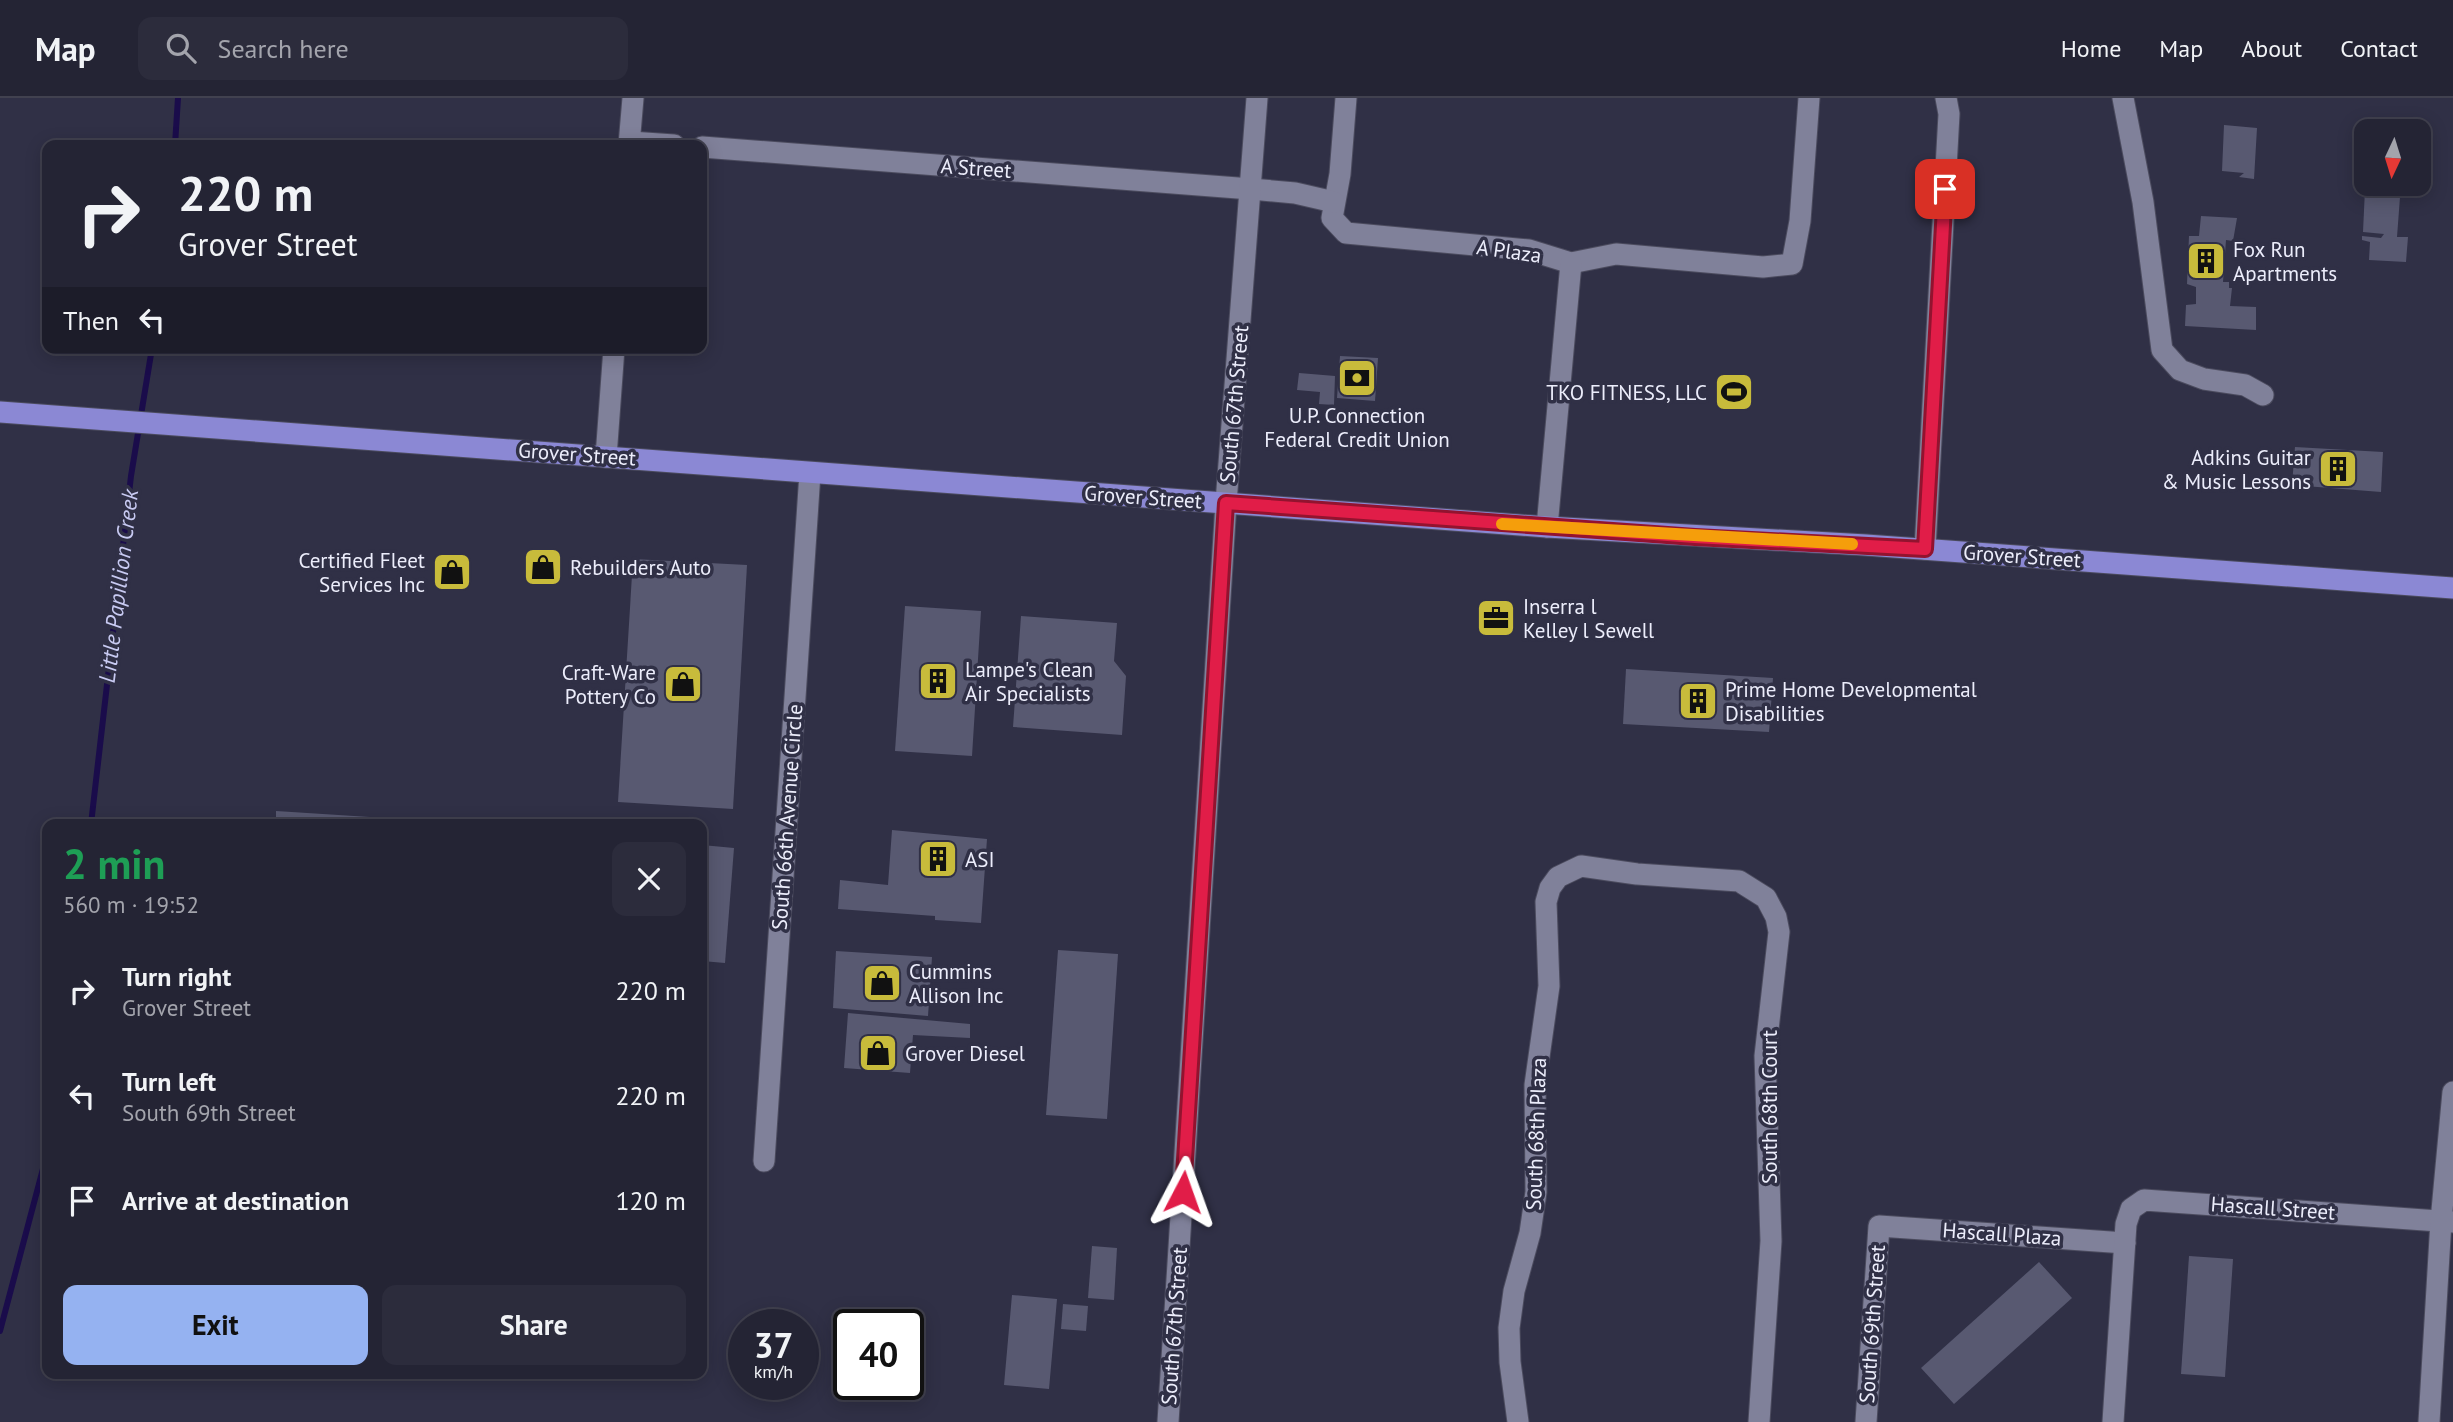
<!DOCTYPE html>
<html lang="en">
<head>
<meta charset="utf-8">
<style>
  body { margin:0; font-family:"PT Sans",sans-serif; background:#2c2c3c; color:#f1f3f6; height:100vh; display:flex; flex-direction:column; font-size:26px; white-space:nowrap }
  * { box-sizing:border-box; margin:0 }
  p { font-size:23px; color:#a3a4ac }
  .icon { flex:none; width:38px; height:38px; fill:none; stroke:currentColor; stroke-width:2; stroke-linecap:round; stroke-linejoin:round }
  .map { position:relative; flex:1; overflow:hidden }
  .details { position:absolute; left:42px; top:721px; width:665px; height:560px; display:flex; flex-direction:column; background:#242434; border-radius:14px; box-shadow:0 4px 18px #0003,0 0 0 2px #41414f }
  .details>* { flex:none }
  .guide { position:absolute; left:42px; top:42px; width:665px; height:214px; border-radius:14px; box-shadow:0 4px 18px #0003,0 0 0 2px #41414f; background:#242434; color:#f1f3f6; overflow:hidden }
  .needle { width:46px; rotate:184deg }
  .buttons { position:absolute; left:2354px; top:21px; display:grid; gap:14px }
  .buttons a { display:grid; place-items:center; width:77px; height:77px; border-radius:14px; background:#242434; box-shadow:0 4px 18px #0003,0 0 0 2px #41414f; font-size:35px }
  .speed { position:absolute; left:728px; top:1211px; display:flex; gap:14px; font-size:35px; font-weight:700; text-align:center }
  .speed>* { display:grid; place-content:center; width:91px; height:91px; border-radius:50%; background:#242434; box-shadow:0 4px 18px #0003,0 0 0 2px #41414f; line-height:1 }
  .speed small { font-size:18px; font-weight:400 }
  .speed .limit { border:4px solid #111; border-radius:10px; background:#fff; color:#111 }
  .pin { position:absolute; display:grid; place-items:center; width:60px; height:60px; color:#fff; margin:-30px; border-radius:14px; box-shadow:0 4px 10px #0006 }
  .me { position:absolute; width:77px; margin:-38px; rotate:4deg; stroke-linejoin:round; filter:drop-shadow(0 0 5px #0008) }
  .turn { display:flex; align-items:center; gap:24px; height:147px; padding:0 21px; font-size:32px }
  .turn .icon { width:91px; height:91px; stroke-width:2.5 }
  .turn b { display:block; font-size:49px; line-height:60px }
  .then { display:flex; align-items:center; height:66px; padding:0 21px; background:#0003; gap:14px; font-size:26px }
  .round { display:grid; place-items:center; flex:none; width:74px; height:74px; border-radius:14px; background:#2c2c3c }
  .head { display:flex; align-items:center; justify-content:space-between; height:119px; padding:0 21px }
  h1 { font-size:42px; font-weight:700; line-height:52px; color:#1e9e55 }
  .cta { display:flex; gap:14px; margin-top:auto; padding:14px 21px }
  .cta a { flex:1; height:80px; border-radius:14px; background:#95b2f1; color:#111; font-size:28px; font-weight:700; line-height:80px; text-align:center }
  .cta a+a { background:#2c2c3c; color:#f1f3f6 }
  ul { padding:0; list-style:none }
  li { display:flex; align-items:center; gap:21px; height:105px; padding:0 21px }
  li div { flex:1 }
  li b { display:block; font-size:26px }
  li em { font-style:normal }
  header { display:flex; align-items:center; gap:42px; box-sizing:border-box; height:98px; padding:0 35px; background:#242434; border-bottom:2px solid #41414f }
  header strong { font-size:33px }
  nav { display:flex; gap:38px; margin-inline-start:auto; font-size:24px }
  .search { width:490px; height:63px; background:#2c2c3c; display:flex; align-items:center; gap:18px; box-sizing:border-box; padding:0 24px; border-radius:14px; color:#a3a4ac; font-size:26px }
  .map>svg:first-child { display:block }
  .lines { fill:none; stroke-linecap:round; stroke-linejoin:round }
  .stream { stroke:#1a0c4b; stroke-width:6 }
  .building { fill:#585971 }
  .minor-casing { stroke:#4b4b5e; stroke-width:23 }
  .major-casing { stroke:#4b4b5e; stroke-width:23 }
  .minor { stroke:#80819a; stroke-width:21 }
  .major { stroke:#8b88d4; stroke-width:21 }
  .route-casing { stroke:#92132f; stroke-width:18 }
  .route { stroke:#e11d48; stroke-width:12 }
  .slow { stroke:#f59e0b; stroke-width:12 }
  .labels { text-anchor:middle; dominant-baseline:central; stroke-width:7; stroke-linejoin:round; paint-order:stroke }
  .street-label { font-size:21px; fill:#ecedfb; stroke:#303046 }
  .poi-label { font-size:21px; fill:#ecedfb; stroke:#303046; text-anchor:start }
  .water-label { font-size:23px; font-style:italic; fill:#c8caf2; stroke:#303046 }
</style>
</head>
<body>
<header>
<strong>Map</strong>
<div class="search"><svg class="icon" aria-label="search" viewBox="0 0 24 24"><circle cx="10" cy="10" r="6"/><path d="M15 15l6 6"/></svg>Search here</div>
<nav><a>Home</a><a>Map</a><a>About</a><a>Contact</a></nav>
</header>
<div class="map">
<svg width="2453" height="1324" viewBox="0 0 2453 1324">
  <rect width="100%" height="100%" fill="#303046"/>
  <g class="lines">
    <!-- stream -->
    <g class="stream">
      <path d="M175 47 178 0"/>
      <path d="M91 726 131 378 152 250"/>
      <path d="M0 1233 44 1067 47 1040"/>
    </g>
  </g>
  <!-- building -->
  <g class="building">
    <path d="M2224 27 2257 30 2254 81 2239 79 2244 75 2222 73Z"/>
    <path d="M2373 86H2410V100L2400 99 2397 139H2408L2406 164 2369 162 2370 144 2362 142V138L2381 140 2384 136 2363 134 2365 91 2373 92Z"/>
    <path d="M2201 118 2237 120 2233 143 2226 142 2223 184H2229V190H2232L2230 208 2256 209V232L2185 228 2186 207 2196 206V189L2187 186 2189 138H2199Z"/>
    <path d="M1340 258 1378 260 1375 303 1337 300Z"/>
    <path d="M1299 275 1335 278 1334 307 1319 306 1320 294 1297 292Z"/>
    <path d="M2295 349 2383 354 2381 394 2292 387Z"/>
    <path d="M633 461 747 467 733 711 618 704Z"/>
    <path d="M905 508 981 513 972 658 895 653Z"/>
    <path d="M1021 518 1117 525 1114 563 1126 578 1122 637 1013 629Z"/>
    <path d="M1626 571 1773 580 1769 634 1623 626Z"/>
    <path d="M276 713 448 724V726H276Z"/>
    <path d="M892 732 987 741 981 825 935 822V818L838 811 840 782 888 787Z"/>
    <path d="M702 747 734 750 725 865 702 863Z"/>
    <path d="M1058 852 1118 856 1107 1021 1046 1017Z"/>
    <path d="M836 853 932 859 928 918 833 910Z"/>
    <path d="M848 915 970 926V940L913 937 910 975 844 970Z"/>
    <path d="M1092 1148 1117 1150 1114 1202 1088 1200Z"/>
    <path d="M2189 1158 2233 1161 2225 1279 2181 1276Z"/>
    <path d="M2039 1164 2072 1200 1954 1306 1921 1270Z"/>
    <path d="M1012 1197 1057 1201 1049 1291 1004 1287Z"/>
    <path d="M1063 1206 1088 1208 1086 1233 1061 1231Z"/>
  </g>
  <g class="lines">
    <!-- minor casing -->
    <g class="minor-casing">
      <g id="minor">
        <path d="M1346 0 1340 76 1332 120 1346 135 1529 152 1571 165 1616 156 1763 169 1792 166 1800 123 1809 0"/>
        <path d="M2123 0 2143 104 2162 252 2180 272 2204 281 2245 287 2263 297"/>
        <path d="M630 44 674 47"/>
        <path d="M629 47 633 0"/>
        <path d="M702 49 1251 91 1295 95 1334 104"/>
        <path d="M606 359 614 250"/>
        <path d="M1547 429 1571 165"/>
        <path d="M1925 451 1949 16 1946 0"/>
        <path d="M764 1063 810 375"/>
        <path d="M1168 1324 1226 405 1257 0"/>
        <path d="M1518 1324 1510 1264 1509 1230 1514 1193 1530 1135 1536 1094 1535 987 1549 888 1546 804 1550 790 1558 779 1581 768 1637 776 1739 783 1766 800 1776 819 1779 834 1765 958 1771 1143 1759 1324"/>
        <path d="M1866 1324 1879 1128 2125 1145"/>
        <path d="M2113 1324 2126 1126 2131 1111 2144 1102 2453 1124"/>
        <path d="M2429 1324 2441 1123 2453 994"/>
      </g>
    </g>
    <!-- major casing -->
    <g class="major-casing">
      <path id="major" d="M0 314 1547 429 1866 447 2453 490"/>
    </g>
    <!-- minor -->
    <use href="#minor" class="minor"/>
    <!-- major -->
    <use href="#major" class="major"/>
  </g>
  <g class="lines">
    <!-- route casing -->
    <g class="route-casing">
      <path id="route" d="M1183 1094 1226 405 1695 439 1925 451 1945 91"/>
    </g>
    <!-- route -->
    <use href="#route" class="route"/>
    <!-- slow -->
    <path class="slow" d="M1502 426 1852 446"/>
  </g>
  <!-- icons -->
  <defs>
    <g id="building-square" transform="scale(2.0125)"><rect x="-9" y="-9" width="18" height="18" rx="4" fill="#c8bb3b" stroke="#303046"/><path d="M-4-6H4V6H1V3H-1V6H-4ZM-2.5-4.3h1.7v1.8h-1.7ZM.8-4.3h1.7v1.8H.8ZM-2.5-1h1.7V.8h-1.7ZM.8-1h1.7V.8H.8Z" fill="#111"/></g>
    <g id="bank-square" transform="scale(2.0125)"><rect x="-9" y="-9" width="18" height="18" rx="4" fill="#c8bb3b" stroke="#303046"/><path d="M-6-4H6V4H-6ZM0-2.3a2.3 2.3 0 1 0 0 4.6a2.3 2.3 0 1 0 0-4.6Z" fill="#111"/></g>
    <g id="stadium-square" transform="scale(2.0125)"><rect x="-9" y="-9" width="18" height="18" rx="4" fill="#c8bb3b" stroke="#303046"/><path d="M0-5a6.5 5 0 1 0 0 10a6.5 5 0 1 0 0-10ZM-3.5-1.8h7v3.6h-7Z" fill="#111"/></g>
    <g id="shop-square" transform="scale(2.0125)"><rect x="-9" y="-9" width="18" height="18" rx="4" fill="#c8bb3b" stroke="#303046"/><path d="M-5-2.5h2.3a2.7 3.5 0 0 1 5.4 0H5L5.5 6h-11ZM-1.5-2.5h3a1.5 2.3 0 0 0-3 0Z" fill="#111"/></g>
    <g id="office-square" transform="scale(2.0125)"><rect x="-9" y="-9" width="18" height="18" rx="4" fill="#c8bb3b" stroke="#303046"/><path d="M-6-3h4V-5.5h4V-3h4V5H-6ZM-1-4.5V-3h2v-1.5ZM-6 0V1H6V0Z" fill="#111"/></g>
  </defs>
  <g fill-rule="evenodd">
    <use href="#building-square" x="2206" y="163"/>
    <use href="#bank-square" x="1357" y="280"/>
    <use href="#stadium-square" x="1734" y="294"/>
    <use href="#building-square" x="2338" y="371"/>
    <use href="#shop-square" x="543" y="469"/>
    <use href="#shop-square" x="452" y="474"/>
    <use href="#office-square" x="1496" y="520"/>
    <use href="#building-square" x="938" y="583"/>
    <use href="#shop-square" x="683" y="586"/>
    <use href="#building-square" x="1698" y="603"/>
    <use href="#building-square" x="938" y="761"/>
    <use href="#shop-square" x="882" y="885"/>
    <use href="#shop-square" x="878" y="955"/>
  </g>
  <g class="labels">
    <!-- street labels -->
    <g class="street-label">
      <text transform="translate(976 70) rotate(4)">A Street</text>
      <text transform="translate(1509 153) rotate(8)">A Plaza</text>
      <text transform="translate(1234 306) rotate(-85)">South 67th Street</text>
      <text transform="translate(577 356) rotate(4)">Grover Street</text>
      <text transform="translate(1143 399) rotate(4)">Grover Street</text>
      <text transform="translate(2022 458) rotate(4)">Grover Street</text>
      <text transform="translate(787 719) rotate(-86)">South 66th Avenue Circle</text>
      <text transform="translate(1769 1009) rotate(-90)">South 68th Court</text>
      <text transform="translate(1536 1036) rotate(-88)">South 68th Plaza</text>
      <text transform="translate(2273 1110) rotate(4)">Hascall Street</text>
      <text transform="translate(2002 1136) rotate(4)">Hascall Plaza</text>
      <text transform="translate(1872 1226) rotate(-86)">South 69th Street</text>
      <text transform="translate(1174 1228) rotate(-86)">South 67th Street</text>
    </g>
    <!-- poi labels -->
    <g class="poi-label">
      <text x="2233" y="151">Fox Run<tspan x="2233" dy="24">Apartments</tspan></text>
      <text x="1707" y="294" text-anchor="end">TKO FITNESS, LLC</text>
      <text x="1357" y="317" text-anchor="middle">U.P. Connection<tspan x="1357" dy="24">Federal Credit Union</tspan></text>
      <text x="2311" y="359" text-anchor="end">Adkins Guitar<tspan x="2311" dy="24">&amp; Music Lessons</tspan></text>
      <text x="425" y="462" text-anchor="end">Certified Fleet<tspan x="425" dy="24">Services Inc</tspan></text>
      <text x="570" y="469">Rebuilders Auto</text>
      <text x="1523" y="508">Inserra l<tspan x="1523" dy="24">Kelley l Sewell</tspan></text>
      <text x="965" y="571">Lampe's Clean<tspan x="965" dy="24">Air Specialists</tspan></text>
      <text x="656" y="574" text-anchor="end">Craft-Ware<tspan x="656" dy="24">Pottery Co</tspan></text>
      <text x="1725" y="591">Prime Home Developmental<tspan x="1725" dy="24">Disabilities</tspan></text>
      <text x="965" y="761">ASI</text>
      <text x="909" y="873">Cummins<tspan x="909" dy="24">Allison Inc</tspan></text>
      <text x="905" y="955">Grover Diesel</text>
    </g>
    <!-- water labels -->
    <g class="water-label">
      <text transform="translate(118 488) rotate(-83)">Little Papillion Creek</text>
    </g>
  </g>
</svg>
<div class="buttons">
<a><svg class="needle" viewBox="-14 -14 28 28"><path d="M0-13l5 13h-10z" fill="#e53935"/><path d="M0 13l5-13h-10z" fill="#a3a4ac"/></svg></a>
</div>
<div class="speed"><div>37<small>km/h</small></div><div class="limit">40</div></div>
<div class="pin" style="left:1945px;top:91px;background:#d93025"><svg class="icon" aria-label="arrive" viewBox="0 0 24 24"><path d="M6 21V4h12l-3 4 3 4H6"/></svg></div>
<svg class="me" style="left:1183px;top:1094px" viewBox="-20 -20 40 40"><path d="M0-17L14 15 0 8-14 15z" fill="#e11d48" stroke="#fff" stroke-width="4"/></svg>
<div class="guide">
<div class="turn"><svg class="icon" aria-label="right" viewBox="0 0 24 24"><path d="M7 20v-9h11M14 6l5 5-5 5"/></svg><div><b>220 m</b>Grover Street</div></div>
<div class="then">Then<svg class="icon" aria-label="left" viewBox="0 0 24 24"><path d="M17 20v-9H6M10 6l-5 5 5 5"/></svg></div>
</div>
<section class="details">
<div class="head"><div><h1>2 min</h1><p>560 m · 19:52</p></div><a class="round"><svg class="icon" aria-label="close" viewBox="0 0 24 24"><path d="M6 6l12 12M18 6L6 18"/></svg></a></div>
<ul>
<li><svg class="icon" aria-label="right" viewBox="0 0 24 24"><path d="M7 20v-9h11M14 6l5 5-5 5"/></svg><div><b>Turn right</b><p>Grover Street</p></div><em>220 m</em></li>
<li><svg class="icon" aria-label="left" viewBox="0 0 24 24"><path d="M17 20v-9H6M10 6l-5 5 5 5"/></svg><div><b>Turn left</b><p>South 69th Street</p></div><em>220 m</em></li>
<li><svg class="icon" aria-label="arrive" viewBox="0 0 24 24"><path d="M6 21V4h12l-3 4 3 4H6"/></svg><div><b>Arrive at destination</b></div><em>120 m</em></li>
</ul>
<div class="cta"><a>Exit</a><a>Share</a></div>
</section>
</div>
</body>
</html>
